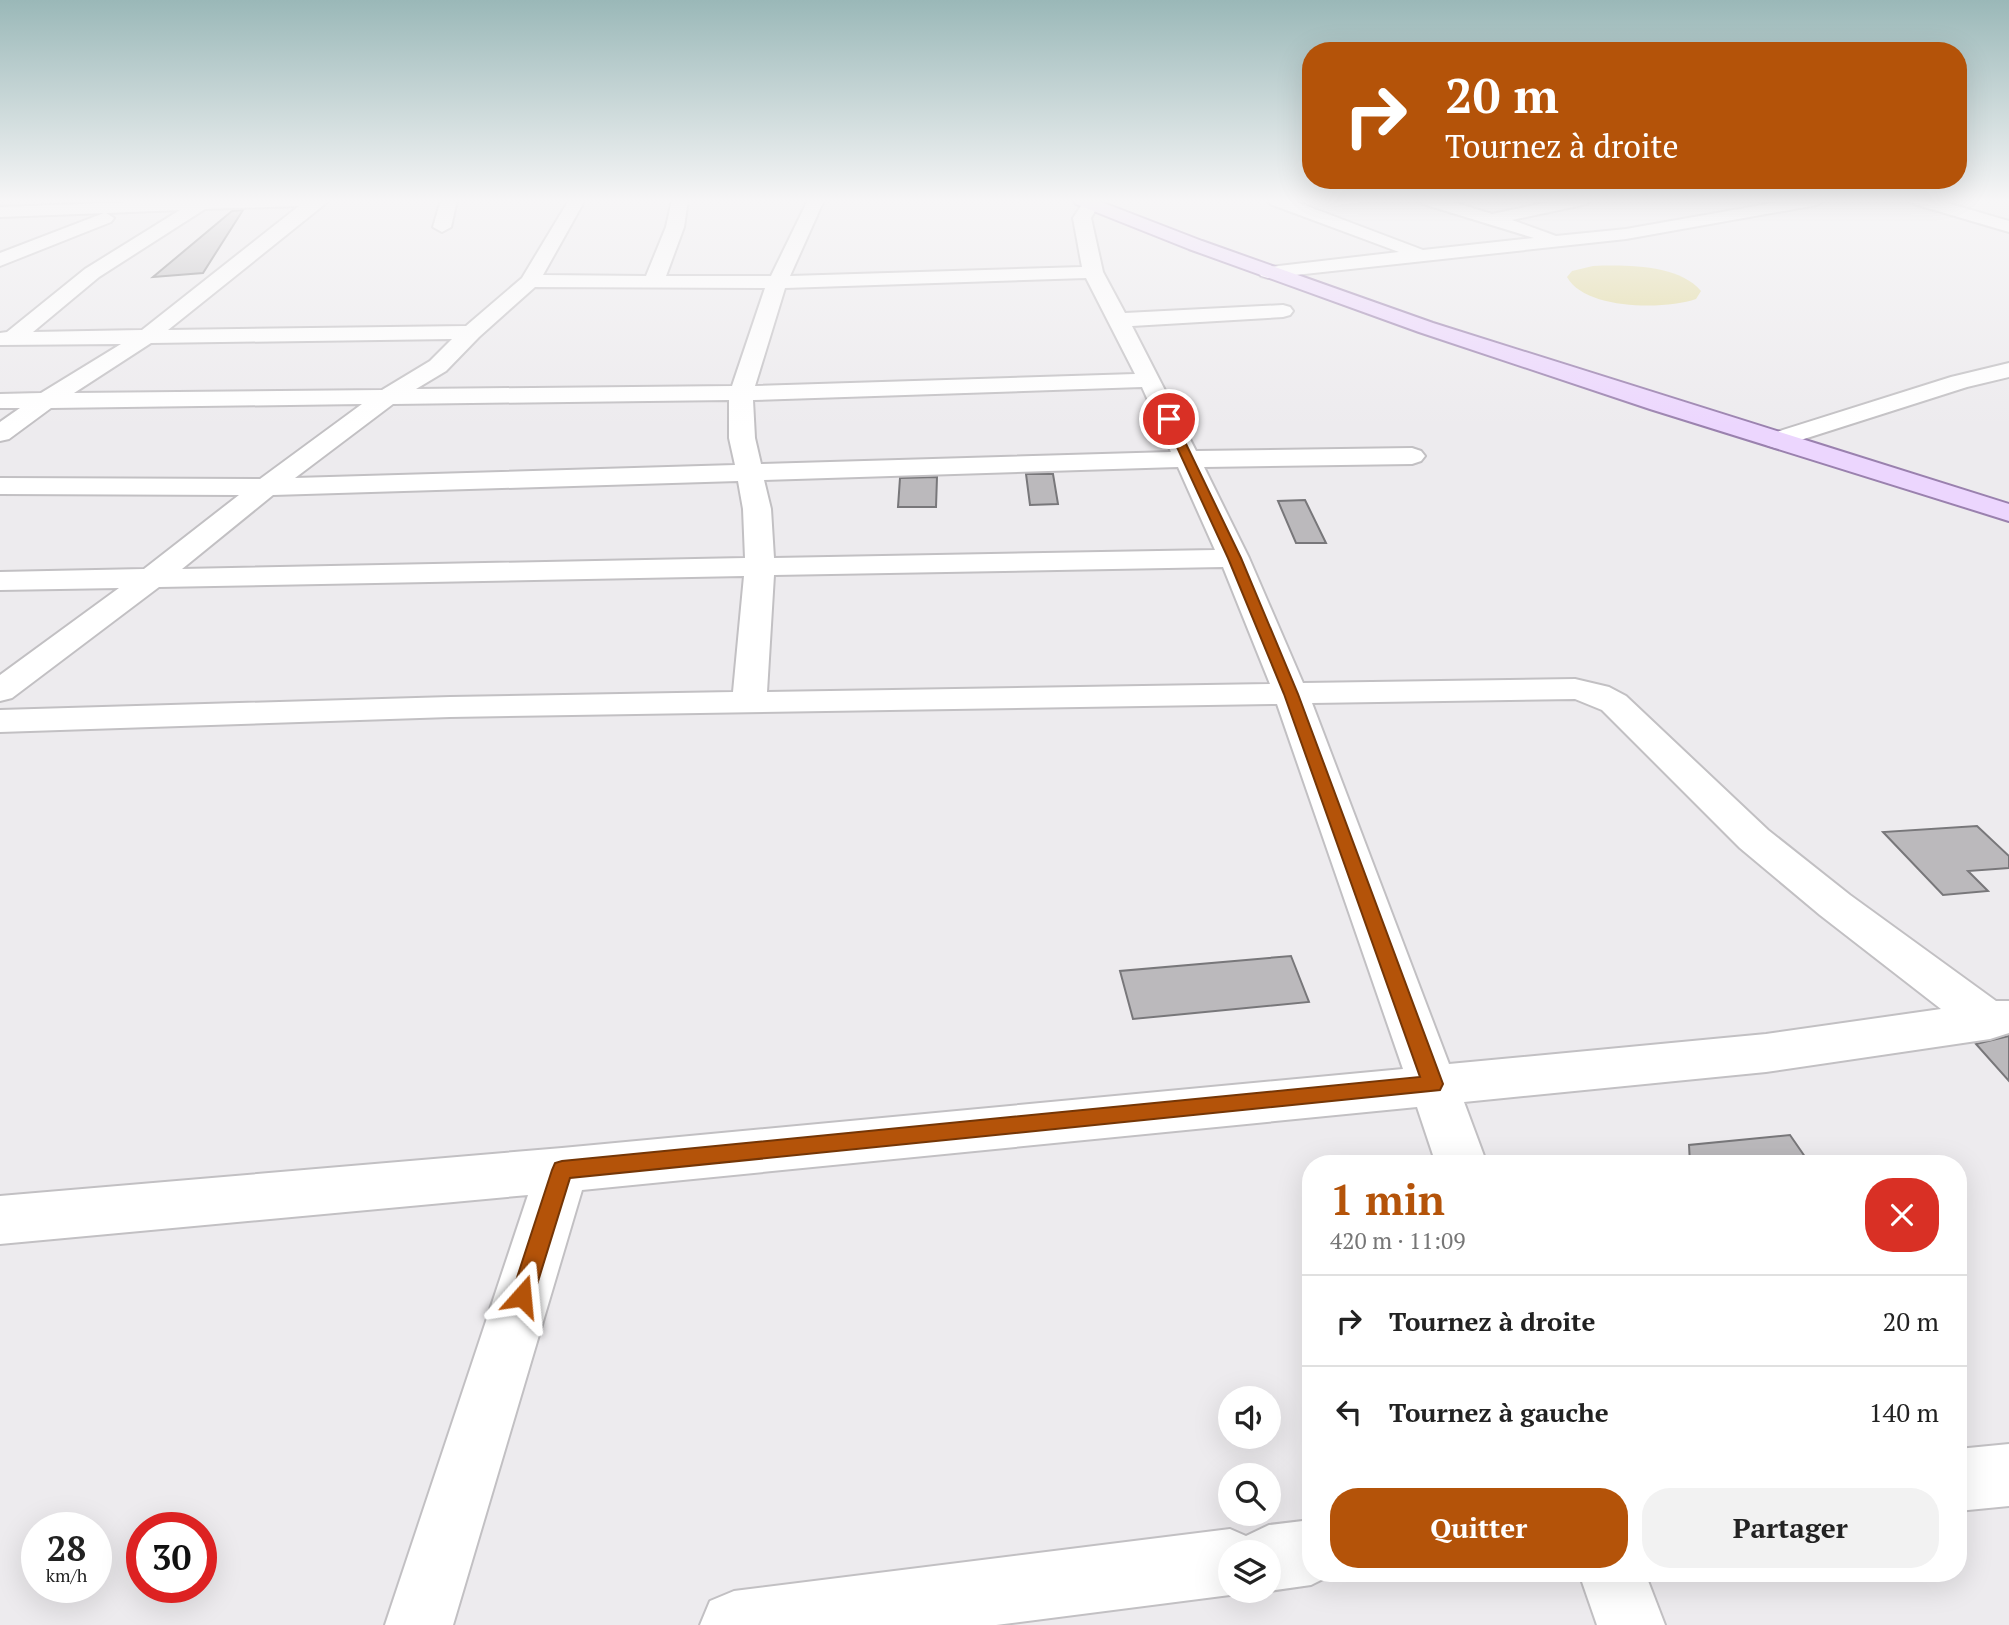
<!DOCTYPE html>
<html lang="fr">
<head>
<meta charset="utf-8">
<style>
  body { margin:0; font-family:"PT Serif",serif; background:#f2f2f2; color:#222; height:100vh; display:flex; flex-direction:column; font-size:26px; white-space:nowrap }
  * { box-sizing:border-box; margin:0 }
  p { font-size:23px; color:#767676 }
  .icon { flex:none; width:38px; height:38px; fill:none; stroke:currentColor; stroke-width:2; stroke-linecap:round; stroke-linejoin:round }
  .map { position:relative; flex:1; overflow:hidden }
  .drawer { position:absolute; left:1302px; top:1155px; width:665px; height:427px; display:flex; flex-direction:column; background:#fff; border-radius:28px; box-shadow:0 7px 28px #0002 }
  .drawer>* { flex:none }
  .top-card { position:absolute; left:1302px; top:42px; width:665px; height:147px; border-radius:28px; box-shadow:0 7px 28px #0002; background:#b45309; color:#fff; overflow:hidden }
  .fabs { position:absolute; left:1218px; top:1386px; display:grid; gap:14px }
  .fabs a { display:grid; place-items:center; width:63px; height:63px; border-radius:50%; background:#fff; box-shadow:0 7px 28px #0002; font-size:35px }
  .speed { position:absolute; left:21px; top:1512px; display:flex; gap:14px; font-size:35px; font-weight:700; text-align:center }
  .speed>* { display:grid; place-content:center; width:91px; height:91px; border-radius:50%; background:#fff; box-shadow:0 7px 28px #0002; line-height:1 }
  .speed small { font-size:18px; font-weight:400 }
  .speed .limit { border:10px solid #d22; background:#fff; color:#111 }
  .pin { position:absolute; display:grid; place-items:center; width:60px; height:60px; color:#fff; margin:-30px; border:4px solid #fff; border-radius:50%; box-shadow:0 2px 7px #0007 }
  .me { position:absolute; width:77px; margin:-38px; rotate:18deg; stroke-linejoin:round; filter:drop-shadow(0 0 5px #0008) }
  .turn { display:flex; align-items:center; gap:24px; height:147px; padding:0 28px; font-size:32px }
  .turn .icon { width:91px; height:91px; stroke-width:2.5 }
  .turn b { display:block; font-size:49px; line-height:60px }
  .round { display:grid; place-items:center; flex:none; width:74px; height:74px; border-radius:28px; background:#f2f2f2 }
  .headline { display:flex; align-items:center; justify-content:space-between; height:119px; padding:0 28px }
  h1 { font-size:42px; font-weight:700; line-height:52px; color:#b45309 }
  .action { display:flex; gap:14px; margin-top:auto; padding:14px 28px }
  .action a { flex:1; height:80px; border-radius:28px; background:#b45309; color:#fff; font-size:28px; font-weight:700; line-height:80px; text-align:center }
  .action a+a { background:#f2f2f2; color:#222 }
  ul { padding:0; list-style:none }
  li { display:flex; align-items:center; gap:21px; height:91px; padding:0 28px; border-top:2px solid #e0e0e0 }
  li div { flex:1 }
  li b { display:block; font-size:26px }
  li em { font-style:normal }
  .map>svg:first-child { display:block }
  .green { fill:#dfd795 }
  .building { fill:#bbb9bc; stroke:#78777a; stroke-width:2 }
  .lines { fill:none; stroke-linecap:round; stroke-linejoin:round }
  .street-casing { stroke:#c2c0c3; stroke-width:4 }
  .primary-casing { stroke:#9a81ae; stroke-width:4 }
  .street { fill:#fff; fill-rule:evenodd }
  .primary { fill:#ecd6fe; fill-rule:evenodd }
  .route { fill:#b45309; stroke:#753606; stroke-width:2 }
</style>
</head>
<body>
<div class="map">
<svg width="2009" height="1625" viewBox="0 0 2009 1625">
  <rect width="100%" height="100%" fill="#edebee"/>
  <!-- green -->
  <path class="green" d="M1593 266C1625 265 1678 264 1701 291L1696 299C1665 310 1585 310 1567 277L1572 271Z"/>
  <!-- building -->
  <g class="building">
    <path d="M243 210 203 273 153 277 232 211Z"/>
    <path d="M1026 474H1053L1058 504 1030 505Z"/>
    <path d="M937 477 936 507H898L900 478Z"/>
    <path d="M1305 500 1326 543H1296L1278 501Z"/>
    <path d="M1977 826 2009 856V868L1968 871 1988 891 1943 895 1883 832Z"/>
    <path d="M1291 956 1309 1002 1133 1019 1120 971Z"/>
    <path d="M2009 1036V1081L1976 1044Z"/>
    <path d="M1790 1135 1810 1164H1690L1689 1145Z"/>
  </g>
  <g class="lines">
    <!-- street casing -->
    <g class="street-casing">
      <g id="street">
        <path d="M191 200H330L168 330 466 326 522 278 569 200H585L543 275 646 276 666 227 672 200H688L684 227 666 276H771L808 200H824L790 276 1082 267 1073 218 1085 200H1097L1099 204 1091 218 1103 272 1125 313 1283 305 1290 307 1293 311 1290 315 1283 317 1132 326 1196 451 1412 448 1421 451 1425 456 1421 461 1412 464 1204 467 1249 558 1303 683 1575 679 1609 687 1626 696 1768 830 1850 895 1996 1001H2009V1033L1990 1039 1766 1072 1464 1102 1487 1164H1436L1417 1107 582 1190 453 1625H385L528 1195 0 1244V1196L562 1148 1403 1069 1277 704 450 717 0 732V710L450 697 733 692 744 576 159 587 12 698 0 701V675L119 588 0 590V572L144 569 239 495 0 494V478L260 479 362 404 51 408 9 439 0 441V422L20 408H0V394L41 393 121 344 0 345V333L7 332 85 269 180 210 106 213 114 218 111 222 0 266V253L104 213 0 217V207ZM299 206 142 330 33 332 99 277 205 209ZM1086 278 1135 374 755 386 785 288ZM535 287 765 288 732 386 416 389 446 371 479 337ZM452 339 430 361 382 390 74 393 151 343ZM1142 387 1171 452 761 464 755 438 753 400ZM729 400V438L735 465 295 478 393 404ZM1178 467 1215 550 774 558 771 509 764 480ZM738 481 743 509 745 558 182 569 273 495ZM1223 567 1270 684 767 692 774 575ZM1575 699 1602 710 1740 848 1820 915 1941 1009 1766 1034 1449 1064 1312 703Z"/>
        <path d="M441 200H457L451 227 442 232 433 227Z"/>
        <path d="M1268 200H1291L1423 250 1534 238 1423 204 1421 200H1446L1492 214 1559 200H1589L1587 204 1512 220 1556 236 1626 229 1790 200H1825L1817 205 1626 239 1268 278 1261 276 1258 272 1261 268 1399 252 1270 204Z"/>
        <path d="M1912 200H1937L2009 221V232L1914 204Z"/>
        <path d="M2009 363V377L1967 387 1785 445 1776 448 1767 445 1763 440 1767 435 1951 377Z"/>
        <path d="M2009 1444V1506L1958 1511V1449Z"/>
        <path d="M1311 1520V1573H1335L1311 1585 1269 1591V1552H1230V1591H1240L1230 1595 996 1625H700L710 1601 734 1591 1230 1529 1246 1536 1269 1525Z"/>
        <path d="M1579 1573H1645L1665 1625H1597Z"/>
      </g>
    </g>
    <!-- primary casing -->
    <g class="primary-casing">
      <path id="primary" d="M1074 200H1096L1202 241 1433 323 2009 504V521L1650 409 1419 332 1189 249 1076 204Z"/>
    </g>
    <!-- street -->
    <use href="#street" class="street"/>
    <!-- primary -->
    <use href="#primary" class="primary"/>
  </g>
  <!-- sky -->
  <linearGradient id="sky" x2="0" y2="1"><stop stop-color="#9ab8b8"/><stop offset="0.47" stop-color="#f7f6f7"/><stop offset="1" stop-color="#f7f6f7" stop-opacity="0"/></linearGradient>
  <rect width="2009" height="427" fill="url(#sky)"/>
  <!-- route -->
  <path class="route" d="M1169 416 1174 419 1241 558 1298 694 1443 1084 1440 1090 570 1178 531 1304 522 1307 514 1304 511 1296 552 1170 555 1163 562 1161 1420 1077 1284 694 1228 558 1164 419Z"/>
</svg>
<div class="fabs">
<a><svg class="icon" aria-label="sound" viewBox="0 0 24 24"><path d="M4 9h4l5-4v14l-5-4H4zM17 9q2 3 0 6"/></svg></a>
<a><svg class="icon" aria-label="search" viewBox="0 0 24 24"><circle cx="10" cy="10" r="6"/><path d="M15 15l6 6"/></svg></a>
<a><svg class="icon" aria-label="layers" viewBox="0 0 24 24"><path d="M12 4l9 5-9 5-9-5zM3 14l9 5 9-5"/></svg></a>
</div>
<div class="speed"><div>28<small>km/h</small></div><div class="limit">30</div></div>
<div class="pin" style="left:1169px;top:419px;background:#d93025"><svg class="icon" aria-label="arrive" viewBox="0 0 24 24"><path d="M6 21V4h12l-3 4 3 4H6"/></svg></div>
<svg class="me" style="left:522px;top:1296px" viewBox="-20 -20 40 40"><path d="M0-17L14 15 0 8-14 15z" fill="#b45309" stroke="#fff" stroke-width="4"/></svg>
<div class="top-card">
<div class="turn"><svg class="icon" aria-label="right" viewBox="0 0 24 24"><path d="M7 20v-9h11M14 6l5 5-5 5"/></svg><div><b>20 m</b>Tournez à droite</div></div>
</div>
<section class="drawer">
<div class="headline"><div><h1>1 min</h1><p>420 m · 11:09</p></div><a class="round" style="background:#d93025;color:#fff"><svg class="icon" aria-label="close" viewBox="0 0 24 24"><path d="M6 6l12 12M18 6L6 18"/></svg></a></div>
<ul>
<li><svg class="icon" aria-label="right" viewBox="0 0 24 24"><path d="M7 20v-9h11M14 6l5 5-5 5"/></svg><div><b>Tournez à droite</b></div><em>20 m</em></li>
<li><svg class="icon" aria-label="left" viewBox="0 0 24 24"><path d="M17 20v-9H6M10 6l-5 5 5 5"/></svg><div><b>Tournez à gauche</b></div><em>140 m</em></li>
</ul>
<div class="action"><a>Quitter</a><a>Partager</a></div>
</section>
</div>
</body>
</html>
